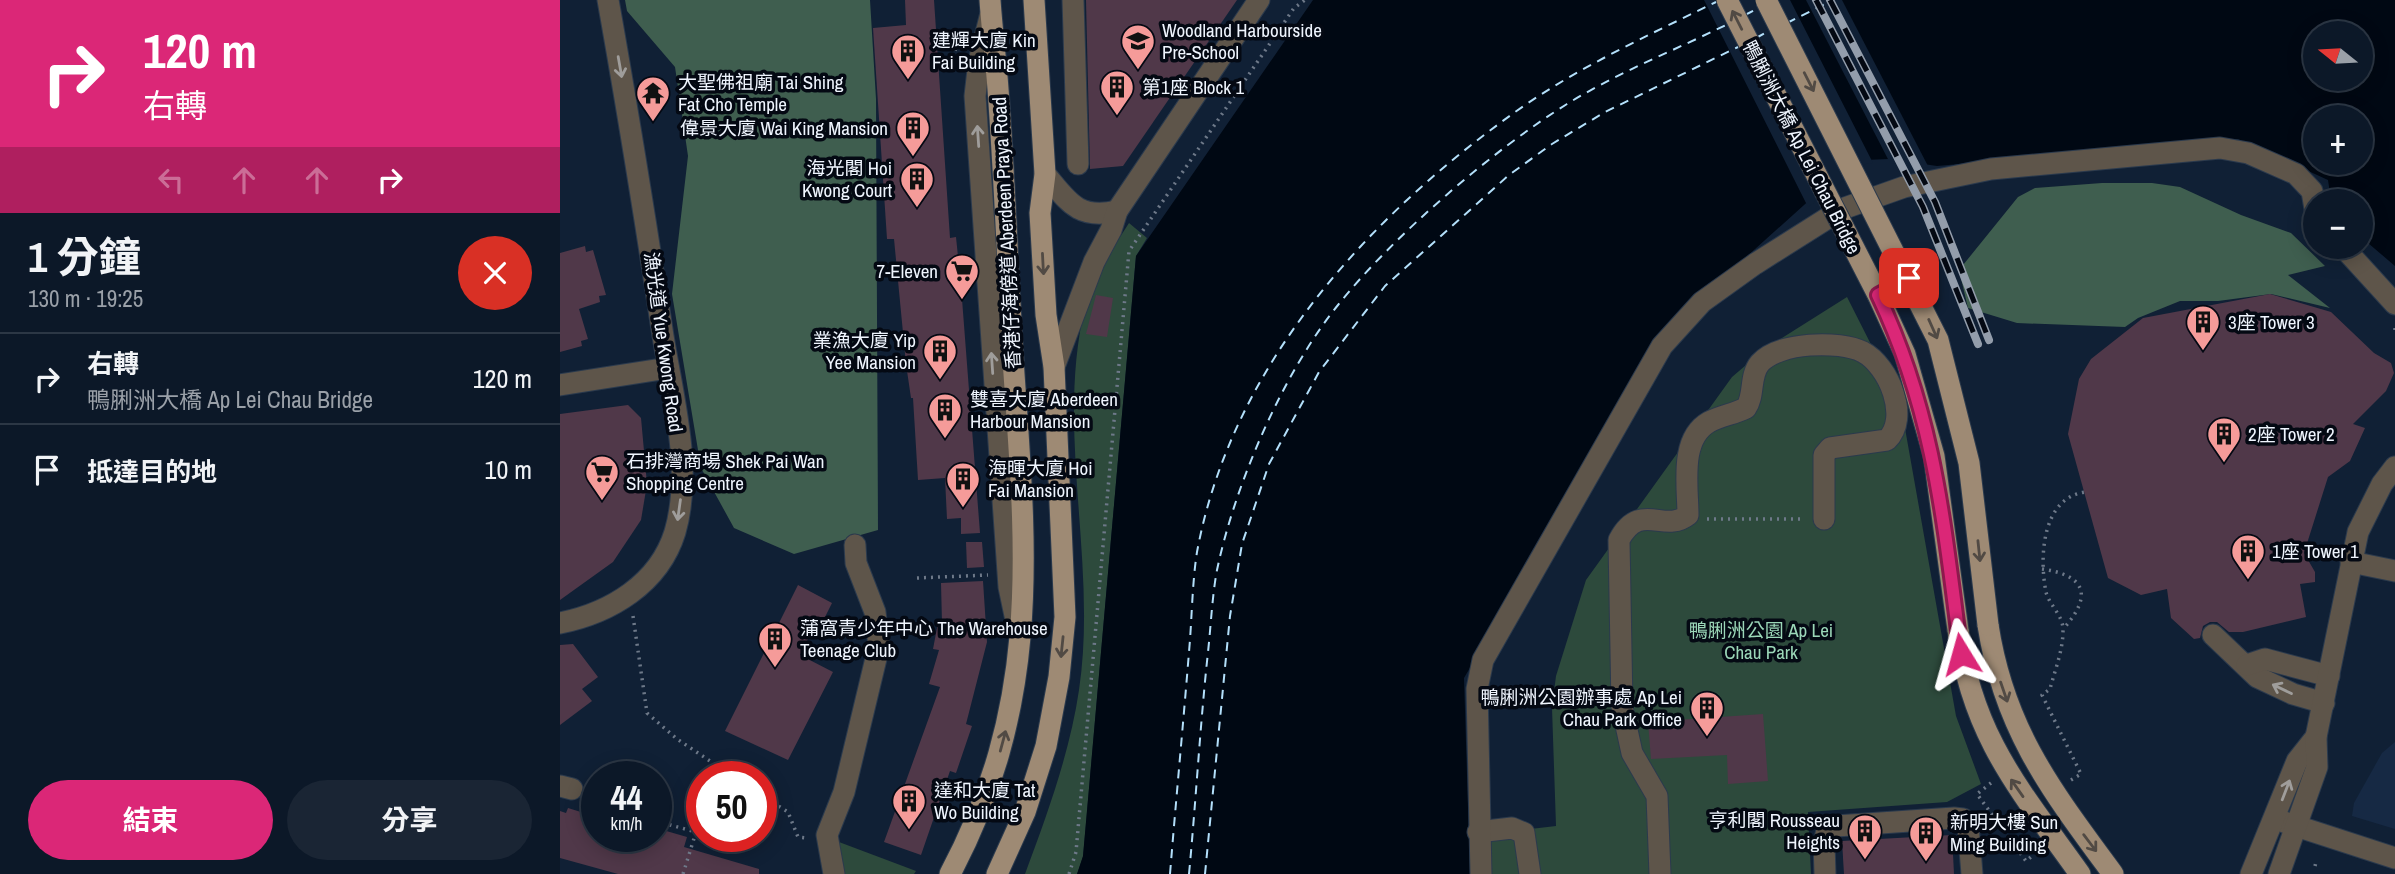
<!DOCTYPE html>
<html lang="zh-TW">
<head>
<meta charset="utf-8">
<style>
  body { margin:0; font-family:"Archivo Narrow","Noto Sans TC",sans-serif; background:#1a2534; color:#f1f3f6; height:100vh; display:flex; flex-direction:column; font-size:26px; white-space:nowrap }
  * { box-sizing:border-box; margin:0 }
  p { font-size:23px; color:#9aa0a8 }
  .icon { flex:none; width:38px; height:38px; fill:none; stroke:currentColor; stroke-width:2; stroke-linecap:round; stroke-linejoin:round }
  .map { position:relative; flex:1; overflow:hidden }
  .sheet { display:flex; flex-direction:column; background:#0c1828; width:560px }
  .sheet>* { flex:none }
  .hud { background:#db2777; color:#fff; overflow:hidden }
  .needle { width:46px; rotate:288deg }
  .tools { position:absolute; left:1743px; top:21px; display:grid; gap:14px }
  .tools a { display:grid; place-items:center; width:70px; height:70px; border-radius:50%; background:#0c1828; box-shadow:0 4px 18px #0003,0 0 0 2px #2c3745; font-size:35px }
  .speed { position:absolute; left:21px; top:761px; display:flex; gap:14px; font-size:35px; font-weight:700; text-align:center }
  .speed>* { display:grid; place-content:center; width:91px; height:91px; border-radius:50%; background:#0c1828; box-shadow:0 4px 18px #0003,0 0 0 2px #2c3745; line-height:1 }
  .speed small { font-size:18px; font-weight:400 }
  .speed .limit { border:10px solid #d22; background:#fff; color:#111 }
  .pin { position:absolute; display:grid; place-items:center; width:60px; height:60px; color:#fff; margin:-30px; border-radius:14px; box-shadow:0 4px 10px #0006 }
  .me { position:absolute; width:77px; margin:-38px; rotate:352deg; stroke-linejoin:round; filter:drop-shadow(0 0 5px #0008) }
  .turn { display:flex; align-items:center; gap:24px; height:147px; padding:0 28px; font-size:32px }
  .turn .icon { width:91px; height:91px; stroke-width:2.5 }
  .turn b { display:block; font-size:49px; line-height:60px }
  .lanes { display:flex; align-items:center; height:66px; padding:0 28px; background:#0003; justify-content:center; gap:35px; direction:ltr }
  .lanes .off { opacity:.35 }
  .round { display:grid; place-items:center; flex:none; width:74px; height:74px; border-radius:37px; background:#1a2534 }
  .head { display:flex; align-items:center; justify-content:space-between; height:119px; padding:0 28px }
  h1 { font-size:42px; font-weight:700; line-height:52px }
  .action { display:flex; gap:14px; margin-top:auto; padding:14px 28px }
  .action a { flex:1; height:80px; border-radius:42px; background:#db2777; color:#fff; font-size:28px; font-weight:700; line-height:80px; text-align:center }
  .action a+a { background:#1a2534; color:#f1f3f6 }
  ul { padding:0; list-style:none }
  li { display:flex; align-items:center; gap:21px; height:91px; padding:0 28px; border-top:2px solid #2c3745 }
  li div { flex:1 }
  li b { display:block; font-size:26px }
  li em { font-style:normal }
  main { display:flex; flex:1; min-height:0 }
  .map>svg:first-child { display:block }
  .built { fill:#162944 }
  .green { fill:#2d4a3c }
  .forest { fill:#3f5e4f }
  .water { fill:#000813; fill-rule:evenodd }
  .pier { fill:#102035 }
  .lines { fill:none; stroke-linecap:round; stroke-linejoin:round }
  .ferry { stroke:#b3e0fb; stroke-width:2; stroke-dasharray:9 7; stroke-linecap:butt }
  .building { fill:#503849 }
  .minor-casing { stroke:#2b3a4d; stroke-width:23 }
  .major-casing { stroke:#2b3a4d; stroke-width:23 }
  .path { stroke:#6e7989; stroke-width:3.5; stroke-dasharray:2 5; stroke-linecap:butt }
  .minor { stroke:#5e554a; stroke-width:21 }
  .major { stroke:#9e8a74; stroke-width:21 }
  .rail-casing { stroke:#939dab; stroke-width:8 }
  .rail { stroke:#040913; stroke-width:5; stroke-dasharray:16; stroke-linecap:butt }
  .major-bridge-casing { stroke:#2b3a4d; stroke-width:23; stroke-linecap:butt }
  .major-bridge { stroke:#9e8a74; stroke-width:21 }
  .oneway { stroke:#514a44 }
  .oneway2 { stroke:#9f9d9b }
  .route-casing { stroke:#8e194d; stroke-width:18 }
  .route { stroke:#db2777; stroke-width:12 }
  .labels { text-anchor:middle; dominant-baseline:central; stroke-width:7; stroke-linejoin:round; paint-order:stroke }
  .poi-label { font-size:19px; fill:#eff5fe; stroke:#040913; text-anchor:start }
  .street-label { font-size:19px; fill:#eff5fe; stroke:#040913 }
  .park-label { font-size:19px; fill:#9bd7b8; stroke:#040913 }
</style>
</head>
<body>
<main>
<section class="sheet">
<div class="hud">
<div class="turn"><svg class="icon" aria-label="right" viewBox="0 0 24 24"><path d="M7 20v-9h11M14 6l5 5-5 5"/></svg><div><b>120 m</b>右轉</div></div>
<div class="lanes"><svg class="icon off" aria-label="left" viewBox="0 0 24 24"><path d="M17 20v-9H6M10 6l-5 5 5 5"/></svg><svg class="icon off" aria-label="ahead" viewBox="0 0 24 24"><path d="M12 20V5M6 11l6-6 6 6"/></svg><svg class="icon off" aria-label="ahead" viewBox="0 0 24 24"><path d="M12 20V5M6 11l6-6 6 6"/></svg><svg class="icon" aria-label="right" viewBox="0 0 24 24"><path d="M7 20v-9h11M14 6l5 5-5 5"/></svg></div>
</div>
<div class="head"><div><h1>1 分鐘</h1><p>130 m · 19:25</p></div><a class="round" style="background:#d93025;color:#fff"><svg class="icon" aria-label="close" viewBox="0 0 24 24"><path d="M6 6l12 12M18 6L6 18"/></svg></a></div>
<ul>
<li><svg class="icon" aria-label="right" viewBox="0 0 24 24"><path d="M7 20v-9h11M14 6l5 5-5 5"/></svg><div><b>右轉</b><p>鴨脷洲大橋 Ap Lei Chau Bridge</p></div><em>120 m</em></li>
<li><svg class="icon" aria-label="arrive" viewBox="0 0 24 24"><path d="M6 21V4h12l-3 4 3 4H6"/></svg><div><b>抵達目的地</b></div><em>10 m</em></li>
</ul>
<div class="action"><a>結束</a><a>分享</a></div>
</section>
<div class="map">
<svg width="1835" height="874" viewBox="0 0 1835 874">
  <rect width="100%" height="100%" fill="#102035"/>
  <!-- built -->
  <path class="built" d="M1835 742V829L1792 816 1794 803 1822 753Z"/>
  <!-- green -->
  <g class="green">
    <path d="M569 223 587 238 576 256 523 857 517 874H465C487 815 510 752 519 690 538 563 495 433 525 307 533 276 552 250 569 223Z"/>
    <path d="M1287 297 1328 378 1343 417 1396 716 1421 784 1387 802 1248 812 1251 874H910L909 836 996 826 992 708 996 676 1026 580 1172 377 1206 348Z"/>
    <path d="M279 842 356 871 354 874H282Z"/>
  </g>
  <!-- forest -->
  <g class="forest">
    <path d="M65 0H310L316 99 318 530 234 554 174 528 141 468 112 294 128 156 115 67 67 11Z"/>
    <path d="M1542 183H1592L1620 187 1681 215 1731 233 1765 266 1728 275 1770 308 1711 294 1658 301H1620L1578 318 1565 327 1457 323 1408 308 1399 270 1458 197 1475 188Z"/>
  </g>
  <!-- water -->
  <path class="water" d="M753 0H1835V266L1801 237V201H1777L1770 193 1768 180 1678 139 1377 166 1329 159 1305 160 1254 196 1105 330 904 678 910 874H517L523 856 576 256ZM1755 33H1801V79H1755ZM1755 117H1801V163H1755Z"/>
  <!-- pier -->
  <g class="pier">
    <path d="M1144 0H1230L1313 163 1306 164 1248 207Z"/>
    <path d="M1246 0H1282L1369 168 1330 163Z"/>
  </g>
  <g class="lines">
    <!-- ferry -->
    <g class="ferry">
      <path d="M1185 15 1199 8"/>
      <path d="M1227 23 1273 0"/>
      <path d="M1196 38 1209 31"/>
      <path d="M610 874C616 800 623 726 629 652 632 619 632 584 637 552 671 368 804 221 951 115 1014 69 1087 36 1156 2"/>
      <path d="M629 874C636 800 640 726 648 652 651 625 652 597 657 570 675 484 723 373 778 305 832 237 933 150 1007 104 1057 73 1115 50 1168 24"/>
      <path d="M645 874 670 616 682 544 709 464 759 372 825 286 949 175 992 144 1045 112 1178 47"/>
    </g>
  </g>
  <!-- building -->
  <g class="building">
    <path d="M345 0H374L390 238 396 237 401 286 420 533 401 534V518L387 519 385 478 358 480 353 398H351L346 364 334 239H327L313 28 346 25Z"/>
    <path d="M526 0H677L563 166 530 169Z"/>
    <path d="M25 246 26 252 33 250 46 295 39 296 40 302 19 309 28 339 21 341 22 346 0 352V253Z"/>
    <path d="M1710 294 1771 312 1814 353 1831 363 1834 373 1826 391 1793 424 1805 428 1790 461 1768 477 1744 553 1755 572V582L1740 584 1746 617 1683 632H1669L1657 622H1650L1643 626 1640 638 1634 639 1611 618 1607 589 1581 595 1548 578 1508 434 1519 379 1531 359 1583 318Z"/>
    <path d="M536 295 553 298 547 337 526 334Z"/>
    <path d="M68 405 81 418 87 484 81 520 53 562 0 600V414Z"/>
    <path d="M406 542H422L424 567 407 568Z"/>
    <path d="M423 581 427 642 406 724 412 726 396 773 390 771 361 855 324 842 380 687 369 684 379 650 373 649 378 623H382L381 583Z"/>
    <path d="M238 585 272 603 260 627 255 625 240 655 273 672 228 760 165 731Z"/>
    <path d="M13 644 38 677 22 689 32 701 0 725V645Z"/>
    <path d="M1203 714 1208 781 1168 784 1167 755 1091 759 1088 722Z"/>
    <path d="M8 808 37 817V836H96V828L127 837 124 847 199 869V874H58L0 858V811L6 813Z"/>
    <path d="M1392 835 1394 874H1284L1282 841Z"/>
  </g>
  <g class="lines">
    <!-- minor casing -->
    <g class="minor-casing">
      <g id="minor">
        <path d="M513 0 518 164"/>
        <path d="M430 17 419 61 415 96 449 587 457 625"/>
        <path d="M485 174C508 201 517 220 557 211"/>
        <path d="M1783 247 1835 304"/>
        <path d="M1318 295 1349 278"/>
        <path d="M494 367 534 262 551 230 557 211 699 0"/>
        <path d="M0 385 108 368"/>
        <path d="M1791 562 1835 571"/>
        <path d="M0 623C50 613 99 584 115 532 133 470 113 398 103 336 86 224 68 112 48 0"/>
        <path d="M1653 635 1697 677 1733 694 1764 703"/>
        <path d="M1687 665 1705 659 1769 676"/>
        <path d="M0 786 12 789"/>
        <path d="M1724 822 1835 858"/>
        <path d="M918 832 952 828 964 833 970 874"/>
        <path d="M274 874 267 835 284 792 319 646 315 612 296 563 295 545"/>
        <path d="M921 874 917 689 923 660 1102 346 1142 302 1195 264 1282 209 1344 187 1431 169 1660 148 1688 153 1736 174 1752 191 1755 209"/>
        <path d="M1100 874 1097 796 1072 753 1062 707 1059 540C1080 500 1104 534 1128 515 1128 487 1119 439 1149 422 1160 416 1174 414 1186 408 1195 395 1189 376 1200 363 1219 342 1279 340 1303 352 1329 366 1350 418 1327 440L1270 448 1264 455V519"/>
        <path d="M1265 874 1264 843 1267 830 1276 826 1394 818 1403 819 1408 825 1412 874"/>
        <path d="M1691 874 1737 761 1756 737"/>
        <path d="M1719 874 1757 767 1756 737 1798 532 1822 484 1835 467"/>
      </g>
    </g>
    <!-- major casing -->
    <g class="major-casing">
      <g id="major">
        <path d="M1428 625C1444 730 1492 791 1553 874"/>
        <path d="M1398 630C1412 737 1461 791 1520 874"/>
        <path d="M390 874C480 704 467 559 454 374 448 279 445 184 438 89 436 60 432 30 430 0"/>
        <path d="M437 874 465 812 486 746 499 677 505 617 494 367 486 315 480 213 485 174 474 0"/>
      </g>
    </g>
    <!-- path -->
    <g class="path">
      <path d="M392 57 402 35"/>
      <path d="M1835 328V330"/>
      <path d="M1147 519H1245"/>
      <path d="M1482 569C1524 575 1534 594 1504 628"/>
      <path d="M357 578 428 575"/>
      <path d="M73 616 87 713 117 739 174 777"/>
      <path d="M152 777 158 767"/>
      <path d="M1511 780 1521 774 1482 695 1490 689C1495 670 1503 650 1503 631 1504 616 1489 605 1486 592 1479 557 1482 498 1525 492"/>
      <path d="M1431 783 1417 794 1466 861 1478 851"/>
      <path d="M201 795 228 812 238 837 247 838"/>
      <path d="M26 803 37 806"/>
      <path d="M96 821 136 832"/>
      <path d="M1439 823 1445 818"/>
      <path d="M1755 866 1756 862"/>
      <path d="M123 874 136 832 142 795"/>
      <path d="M509 874 516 852 569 251 734 8 745 0"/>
    </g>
    <!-- minor -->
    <use href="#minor" class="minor"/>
    <!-- major -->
    <use href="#major" class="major"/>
    <!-- rail casing -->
    <g class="rail-casing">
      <g id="rail">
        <path d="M1256 0 1363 207 1418 344"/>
        <path d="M1270 0 1375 202 1429 340"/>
      </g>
    </g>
    <!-- rail -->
    <use href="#rail" class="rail"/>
    <!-- major-bridge casing -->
    <g class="major-bridge-casing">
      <g id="major-bridge">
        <path d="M1167 0 1318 295 1345 354 1374 456 1398 630"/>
        <path d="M1206 0 1378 340 1409 463 1428 625"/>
      </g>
    </g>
    <!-- major-bridge -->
    <use href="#major-bridge" class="major-bridge"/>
  </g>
  <!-- one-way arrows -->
  <defs><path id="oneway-shaft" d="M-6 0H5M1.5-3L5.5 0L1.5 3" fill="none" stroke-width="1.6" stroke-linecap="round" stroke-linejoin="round" transform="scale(1.75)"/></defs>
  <g class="oneway">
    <use href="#oneway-shaft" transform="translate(1177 20) rotate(-117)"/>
    <use href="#oneway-shaft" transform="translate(1249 82) rotate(63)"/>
    <use href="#oneway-shaft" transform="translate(483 264) rotate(87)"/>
    <use href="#oneway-shaft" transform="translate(1373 329) rotate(66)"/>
    <use href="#oneway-shaft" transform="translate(1419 551) rotate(84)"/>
    <use href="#oneway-shaft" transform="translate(502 647) rotate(96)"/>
    <use href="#oneway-shaft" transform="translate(1444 692) rotate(71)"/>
    <use href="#oneway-shaft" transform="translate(443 741) rotate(-75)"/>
    <use href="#oneway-shaft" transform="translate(1457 788) rotate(-125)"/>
    <use href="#oneway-shaft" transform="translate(1530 843) rotate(53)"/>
  </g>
  <g class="oneway2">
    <use href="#oneway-shaft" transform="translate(60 67) rotate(80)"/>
    <use href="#oneway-shaft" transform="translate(418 136) rotate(-94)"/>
    <use href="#oneway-shaft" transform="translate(432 363) rotate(-94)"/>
    <use href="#oneway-shaft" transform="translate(119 510) rotate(98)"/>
    <use href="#oneway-shaft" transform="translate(1722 689) rotate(-154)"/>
    <use href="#oneway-shaft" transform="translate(1726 790) rotate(-69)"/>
  </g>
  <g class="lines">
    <!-- route casing -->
    <g class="route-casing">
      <path id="route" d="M1349 278 1318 295C1375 415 1384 525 1401 654"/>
    </g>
    <!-- route -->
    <use href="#route" class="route"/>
  </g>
  <!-- icons -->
  <defs>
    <g id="school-pin" transform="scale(1.75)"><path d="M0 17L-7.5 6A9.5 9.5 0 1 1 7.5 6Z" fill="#f59b99" stroke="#040913"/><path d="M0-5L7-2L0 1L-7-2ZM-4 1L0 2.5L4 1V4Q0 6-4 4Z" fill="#111"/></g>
    <g id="building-pin" transform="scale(1.75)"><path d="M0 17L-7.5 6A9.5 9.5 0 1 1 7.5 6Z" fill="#f59b99" stroke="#040913"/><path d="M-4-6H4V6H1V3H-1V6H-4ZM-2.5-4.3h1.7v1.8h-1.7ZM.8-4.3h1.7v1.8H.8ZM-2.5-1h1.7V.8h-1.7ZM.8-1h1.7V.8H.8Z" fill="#111"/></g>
    <g id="temple-pin" transform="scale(1.75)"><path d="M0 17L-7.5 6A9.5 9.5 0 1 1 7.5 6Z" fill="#f59b99" stroke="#040913"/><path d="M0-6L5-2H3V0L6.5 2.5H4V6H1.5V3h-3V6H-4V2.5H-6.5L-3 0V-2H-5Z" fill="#111"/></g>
    <g id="supermarket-pin" transform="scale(1.75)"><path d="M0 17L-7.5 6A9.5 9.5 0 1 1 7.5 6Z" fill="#f59b99" stroke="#040913"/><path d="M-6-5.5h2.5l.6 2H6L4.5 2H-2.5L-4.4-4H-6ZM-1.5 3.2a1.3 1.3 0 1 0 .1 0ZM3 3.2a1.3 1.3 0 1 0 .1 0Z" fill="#111"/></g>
  </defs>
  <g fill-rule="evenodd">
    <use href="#school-pin" x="578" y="41"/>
    <use href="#building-pin" x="348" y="51"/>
    <use href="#building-pin" x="557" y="87"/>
    <use href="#temple-pin" x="93" y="93"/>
    <use href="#building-pin" x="353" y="128"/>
    <use href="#building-pin" x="357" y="179"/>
    <use href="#supermarket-pin" x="402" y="271"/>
    <use href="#building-pin" x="1643" y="322"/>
    <use href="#building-pin" x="380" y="351"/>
    <use href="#building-pin" x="385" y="410"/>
    <use href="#building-pin" x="1664" y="434"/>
    <use href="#supermarket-pin" x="42" y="472"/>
    <use href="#building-pin" x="403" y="479"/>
    <use href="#building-pin" x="1688" y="551"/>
    <use href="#building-pin" x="215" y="639"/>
    <use href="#building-pin" x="1147" y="708"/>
    <use href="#building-pin" x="349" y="801"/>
    <use href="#building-pin" x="1305" y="831"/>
    <use href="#building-pin" x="1366" y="833"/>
  </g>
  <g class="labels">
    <!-- poi labels -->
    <g class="poi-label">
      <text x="602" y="30">Woodland Harbourside<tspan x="602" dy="22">Pre-School</tspan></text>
      <text x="372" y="40">建輝大廈 Kin<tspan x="372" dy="22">Fai Building</tspan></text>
      <text x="118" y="82">大聖佛祖廟 Tai Shing<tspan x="118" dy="22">Fat Cho Temple</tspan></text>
      <text x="582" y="87">第1座 Block 1</text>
      <text x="328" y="128" text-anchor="end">偉景大廈 Wai King Mansion</text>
      <text x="332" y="168" text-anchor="end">海光閣 Hoi<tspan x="332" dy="22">Kwong Court</tspan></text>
      <text x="378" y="271" text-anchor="end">7-Eleven</text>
      <text x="1668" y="322">3座 Tower 3</text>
      <text x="356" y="340" text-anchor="end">業漁大廈 Yip<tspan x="356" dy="22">Yee Mansion</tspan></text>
      <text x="410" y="399">雙喜大廈 Aberdeen<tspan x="410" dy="22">Harbour Mansion</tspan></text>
      <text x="1688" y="434">2座 Tower 2</text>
      <text x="66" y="461">石排灣商場 Shek Pai Wan<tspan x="66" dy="22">Shopping Centre</tspan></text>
      <text x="428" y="468">海暉大廈 Hoi<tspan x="428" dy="22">Fai Mansion</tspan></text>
      <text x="1712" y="551">1座 Tower 1</text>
      <text x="240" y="628">蒲窩青少年中心 The Warehouse<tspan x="240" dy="22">Teenage Club</tspan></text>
      <text x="1122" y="697" text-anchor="end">鴨脷洲公園辦事處 Ap Lei<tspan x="1122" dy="22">Chau Park Office</tspan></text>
      <text x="374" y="790">達和大廈 Tat<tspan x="374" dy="22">Wo Building</tspan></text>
      <text x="1280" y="820" text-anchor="end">亨利閣 Rousseau<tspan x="1280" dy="22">Heights</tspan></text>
      <text x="1390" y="822">新明大樓 Sun<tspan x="1390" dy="22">Ming Building</tspan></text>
    </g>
    <!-- street labels -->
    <g class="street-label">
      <text transform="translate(1242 147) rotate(63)">鴨脷洲大橋 Ap Lei Chau Bridge</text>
      <text transform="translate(446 233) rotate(-93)">香港仔海傍道 Aberdeen Praya Road</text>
      <text transform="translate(104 342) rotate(82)">漁光道 Yue Kwong Road</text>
    </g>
    <!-- park labels -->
    <g class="park-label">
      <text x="1201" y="630">鴨脷洲公園 Ap Lei<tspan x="1201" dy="22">Chau Park</tspan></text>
    </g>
  </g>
</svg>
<div class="tools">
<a><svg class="needle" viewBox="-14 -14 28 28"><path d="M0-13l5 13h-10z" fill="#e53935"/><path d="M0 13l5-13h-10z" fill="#9aa0a8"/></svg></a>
<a>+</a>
<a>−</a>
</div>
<div class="speed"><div>44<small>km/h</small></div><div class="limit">50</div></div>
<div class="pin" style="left:1349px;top:278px;background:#d93025"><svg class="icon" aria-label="arrive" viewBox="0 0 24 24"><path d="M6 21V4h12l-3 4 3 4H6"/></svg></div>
<svg class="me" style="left:1401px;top:654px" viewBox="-20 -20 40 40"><path d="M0-17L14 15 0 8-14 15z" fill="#db2777" stroke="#fff" stroke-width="4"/></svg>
</div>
</main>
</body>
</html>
